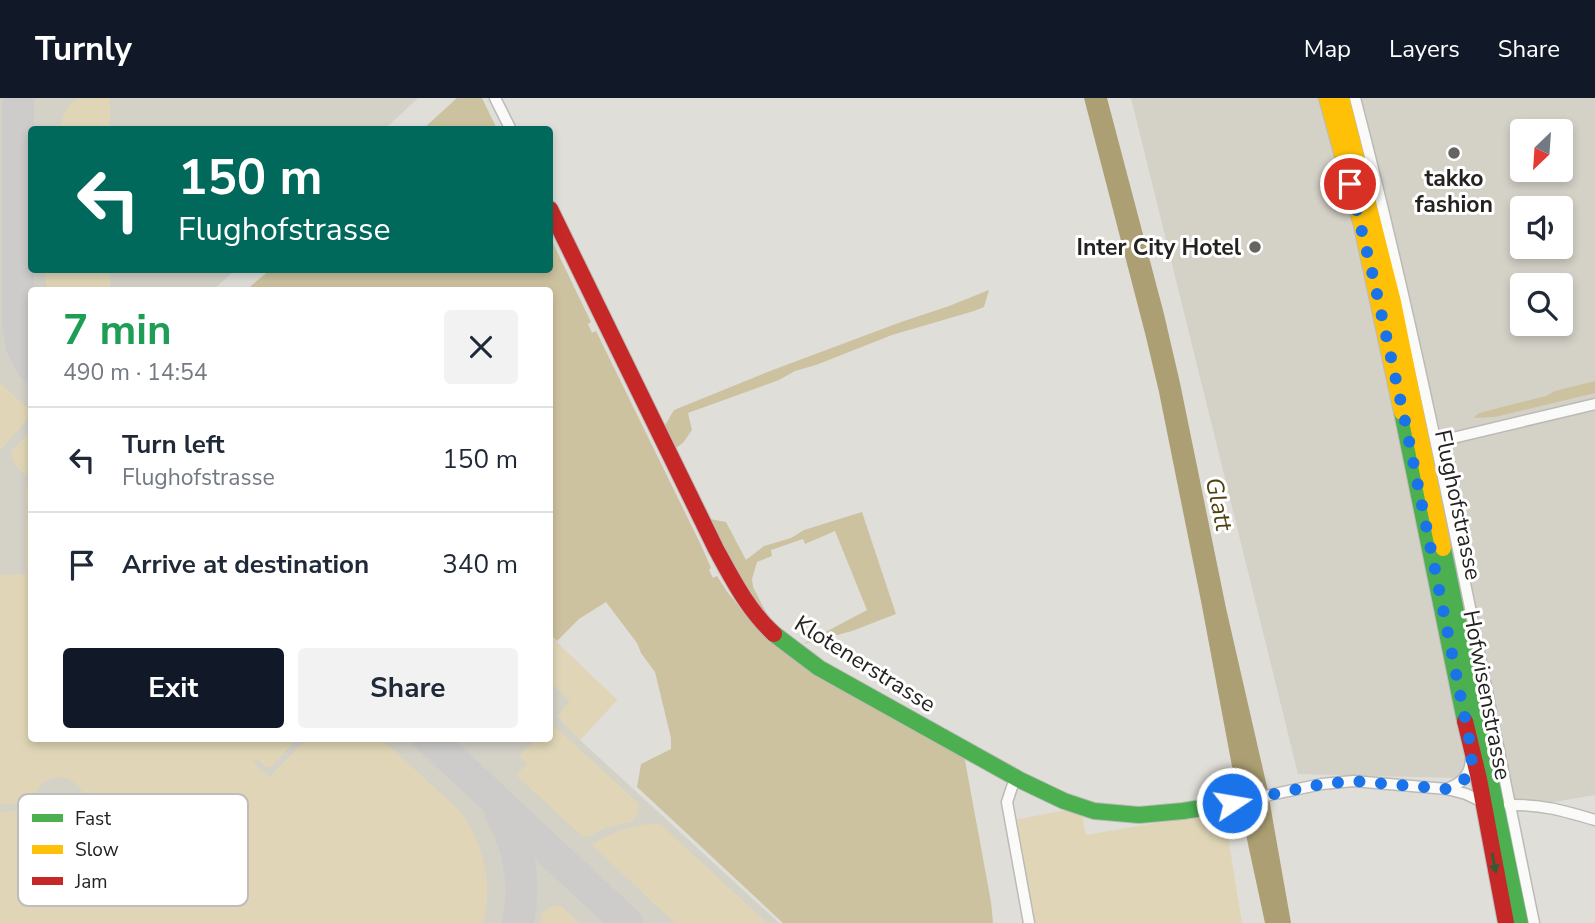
<!DOCTYPE html>
<html lang="en">
<head>
<meta charset="utf-8">
<style>
  body { margin:0; font-family:"Nunito Sans",sans-serif; background:#f2f2f3; color:#1f2937; height:100vh; display:flex; flex-direction:column; font-size:26px; white-space:nowrap }
  * { box-sizing:border-box; margin:0 }
  p { font-size:23px; color:#747a83 }
  .icon { flex:none; width:38px; height:38px; fill:none; stroke:currentColor; stroke-width:2; stroke-linecap:round; stroke-linejoin:round }
  .map { position:relative; flex:1; overflow:hidden }
  .panel { position:absolute; left:28px; top:189px; width:525px; height:455px; display:flex; flex-direction:column; background:#fff; border-radius:7px; box-shadow:0 4px 10px #0003 }
  .panel>* { flex:none }
  .banner { position:absolute; left:28px; top:28px; width:525px; height:147px; border-radius:7px; box-shadow:0 4px 10px #0003; background:#00695c; color:#fff; overflow:hidden }
  .needle { width:46px; rotate:205deg }
  .buttons { position:absolute; left:1510px; top:21px; display:grid; gap:14px }
  .buttons a { display:grid; place-items:center; width:63px; height:63px; border-radius:7px; background:#fff; box-shadow:0 4px 10px #0003; font-size:35px }
  .pin { position:absolute; display:grid; place-items:center; width:60px; height:60px; color:#fff; margin:-30px; border:4px solid #fff; border-radius:50%; box-shadow:0 2px 7px #0007 }
  .me { position:absolute; width:77px; margin:-38px; rotate:78deg; stroke-linejoin:round; filter:drop-shadow(0 0 5px #0008) }
  .turn { display:flex; align-items:center; gap:24px; height:147px; padding:0 35px; font-size:32px }
  .turn .icon { width:91px; height:91px; stroke-width:2.5 }
  .turn b { display:block; font-size:49px; line-height:60px }
  .round { display:grid; place-items:center; flex:none; width:74px; height:74px; border-radius:7px; background:#f2f2f3 }
  .overview { display:flex; align-items:center; justify-content:space-between; height:119px; padding:0 35px }
  h1 { font-size:42px; font-weight:700; line-height:52px; color:#1e9e55 }
  .action { display:flex; gap:14px; margin-top:auto; padding:14px 35px }
  .action a { flex:1; height:80px; border-radius:7px; background:#111827; color:#fff; font-size:28px; font-weight:700; line-height:80px; text-align:center }
  .action a+a { background:#f2f2f3; color:#1f2937 }
  ul { padding:0; list-style:none }
  li { display:flex; align-items:center; gap:21px; height:105px; padding:0 35px; border-top:2px solid #e0e1e3 }
  li div { flex:1 }
  li b { display:block; font-size:26px }
  li em { font-style:normal }
  header { display:flex; align-items:center; gap:42px; box-sizing:border-box; height:98px; padding:0 35px; background:#111827; color:#fff }
  header strong { font-size:33px }
  nav { display:flex; gap:38px; margin-inline-start:auto; font-size:24px }
  .map>svg:first-child { display:block }
  .built { fill:#d4d1c7; fill-rule:evenodd }
  .green { fill:#e0d6b7 }
  .forest { fill:#cdc29f }
  .water { fill:#ac9f73 }
  .lines { fill:none; stroke-linecap:round; stroke-linejoin:round }
  .taxiway { stroke:#cdccca; stroke-width:32 }
  .street-casing { stroke:#bbbab7; stroke-width:13 }
  .fast-casing { stroke:#bbbab7; stroke-width:18 }
  .slow-casing { stroke:#bbbab7; stroke-width:18 }
  .jam-casing { stroke:#bbbab7; stroke-width:18 }
  .street { stroke:#fafaf9; stroke-width:10 }
  .fast { stroke:#4caf50; stroke-width:16 }
  .slow { stroke:#ffc107; stroke-width:16 }
  .jam { stroke:#c62828; stroke-width:16 }
  .oneway { fill:#345b34 }
  .route { stroke:#1a73e8; stroke-width:12; stroke-dasharray:0 21.6 }
  .poi-dot { fill:#656461; stroke:#fff; stroke-width:2.5 }
  .labels { text-anchor:middle; dominant-baseline:central; stroke-width:6; stroke-linejoin:round; paint-order:stroke }
  .poi-label { font-size:23px; font-weight:bold; fill:#242321; stroke:#fff }
  .street-label { font-size:23px; fill:#242321; stroke:#fff }
  .water-label { font-size:24px; font-style:italic; fill:#4f4110; stroke:#fff }
  .key { fill:#fff; stroke:#bdbdbc; stroke-width:2 }
  .key-label { font-size:19px; fill:#242321 }
</style>
</head>
<body>
<header>
<strong>Turnly</strong>
<nav><a>Map</a><a>Layers</a><a>Share</a></nav>
</header>
<div class="map">
<svg width="1595" height="825" viewBox="0 0 1595 825">
  <rect width="100%" height="100%" fill="#dfded9"/>
  <!-- built -->
  <g class="built">
    <path d="M0 0H418L385 31 32 32V172H235L213 192H32V640H550V538L617 602 580 642 779 825H0Z"/>
    <path d="M1131 0H1595V697L1530 708 1456 680 1298 676ZM1522 33H1561V72H1522ZM1522 110H1561V149H1522ZM1522 187H1561V226H1522Z"/>
  </g>
  <!-- green -->
  <g class="green">
    <path d="M77 0H110V31H58L69 6Z"/>
    <path d="M44 172H110V192H47Z"/>
    <path d="M0 285 32 314 31 318 0 352Z"/>
    <path d="M31 332V382C23 374 10 366 12 353Z"/>
    <path d="M26 387 32 389V640L297 641 271 669H266L257 661 253 664 269 680 306 641H381C400 658 419 675 438 693 447 701 459 710 465 720 485 750 493 790 483 825H0V716L2 714 29 712C38 718 42 729 54 732 61 734 69 732 75 728 106 709 69 661 42 686 36 691 35 699 30 705L4 707 0 705V477L26 476Z"/>
    <path d="M550 538 617 602 580 642 557 618 570 603 550 584Z"/>
    <path d="M551 625 638 705 639 715 633 723 606 730 588 738H582L516 677 527 666 519 658 536 641 550 640V627Z"/>
    <path d="M1067 712 1082 717 1086 737 1224 713 1242 825H1031L1014 722Z"/>
    <path d="M647 726H660L767 825H675L592 747C607 735 628 730 647 726Z"/>
    <path d="M560 807 579 825H540L542 815 551 809Z"/>
  </g>
  <!-- forest -->
  <g class="forest">
    <path d="M457 0H482L497 31H423Z"/>
    <path d="M550 139 591 224 588 226 592 235 596 233 701 447 711 470 709 472 713 480 717 478 728 495 754 526 964 657 991 804 993 825H783L637 689 641 666 671 651V640L655 574 641 555 637 545 606 504 579 521 557 543 550 536V192H246L270 172H550Z"/>
    <path d="M989 192 984 209 974 213 892 237 816 267 795 273 779 282 688 315 692 332 683 345 674 351 664 329 674 312 770 273 901 224 949 208Z"/>
    <path d="M1595 283V295L1495 319 1473 320 1479 315 1546 298 1555 293Z"/>
    <path d="M862 414 896 516 852 533 803 546 867 512 835 433 805 446 803 441 771 452 772 458 757 464 752 481 753 489 772 526 748 494 736 474 710 421 726 424 746 462 764 448 791 440 804 432Z"/>
  </g>
  <!-- water -->
  <path class="water" d="M1084 0H1107L1164 216 1180 285 1226 510 1267 689 1291 825H1265L1237 695 1201 503 1159 294 1146 239Z"/>
  <g class="lines">
    <!-- taxiway -->
    <g class="taxiway">
      <path d="M18 0V227L22 249 32 268"/>
      <path d="M429 640 627 825"/>
      <path d="M500 714C519 748 526 786 518 825"/>
    </g>
    <!-- street casing -->
    <g class="street-casing">
      <g id="street">
        <path d="M495 0 511 32"/>
        <path d="M1355 0C1426 272 1477 549 1534 825"/>
        <path d="M1436 344 1595 306"/>
        <path d="M1017 680 1012 689 1007 704 1029 825"/>
        <path d="M1447 691C1462 685 1470 678 1471 661"/>
        <path d="M1232 705 1322 686 1353 683 1447 691 1466 696 1483 704"/>
        <path d="M1509 707C1541 706 1565 713 1595 722"/>
      </g>
    </g>
    <!-- fast casing -->
    <g class="fast-casing">
      <g id="fast">
        <path d="M1402 314 1465 623"/>
        <path d="M1443 450 1520 825"/>
        <path d="M774 536 819 570 1020 682 1064 703 1094 713 1139 717 1183 713 1227 706"/>
      </g>
    </g>
    <!-- slow casing -->
    <g class="slow-casing">
      <g id="slow">
        <path d="M1327 0 1362 128 1402 314"/>
        <path d="M1341 0 1393 204 1443 450"/>
      </g>
    </g>
    <!-- jam casing -->
    <g class="jam-casing">
      <g id="jam">
        <path d="M550 111 716 451C733 482 748 512 774 536"/>
        <path d="M1465 623 1479 681 1506 825"/>
      </g>
    </g>
    <!-- street -->
    <use href="#street" class="street"/>
    <!-- fast -->
    <use href="#fast" class="fast"/>
    <!-- slow -->
    <use href="#slow" class="slow"/>
    <!-- jam -->
    <use href="#jam" class="jam"/>
  </g>
  <!-- one-way arrows -->
  <defs><path id="oneway-solid" d="M-6-.8H1V-3.2L6.5 0L1 3.2V.8H-6Z" transform="scale(1.75)"/></defs>
  <use class="oneway" href="#oneway-solid" transform="translate(1494 765) rotate(79)"/>
  <g class="lines">
    <!-- route -->
    <path class="route" d="M1232 705 1322 686 1353 683 1447 691 1462 684 1467 678 1471 669 1472 655 1405 323 1373 178 1350 86"/>
  </g>
  <!-- markers -->
  <g class="poi-dot">
    <circle cx="1454" cy="55" r="7"/>
    <circle cx="1255" cy="149" r="7"/>
  </g>
  <g class="labels">
    <!-- poi labels -->
    <g class="poi-label">
      <text x="1454" y="80">takko<tspan x="1454" dy="26">fashion</tspan></text>
      <text x="1241" y="149" text-anchor="end">Inter City Hotel</text>
    </g>
    <!-- street labels -->
    <g class="street-label">
      <text transform="translate(1458 407) rotate(78)">Flughofstrasse</text>
      <text transform="translate(865 566) rotate(32)">Klotenerstrasse</text>
      <text transform="translate(1487 597) rotate(79)">Hofwisenstrasse</text>
    </g>
    <!-- water labels -->
    <g class="water-label">
      <text transform="translate(1219 406) rotate(78)">Glatt</text>
    </g>
  </g>
  <!-- legend -->
  <rect x="18" y="696" width="230" height="112" rx="10" class="key"/>
  <rect x="32" y="716" width="31" height="8" fill="#4caf50"/>
  <rect x="32" y="747" width="31" height="9" fill="#ffc107"/>
  <rect x="32" y="779" width="31" height="8" fill="#c62828"/>
  <g class="key-label">
    <text x="75" y="727">Fast</text>
    <text x="75" y="758">Slow</text>
    <text x="75" y="790">Jam</text>
  </g>
</svg>
<div class="buttons">
<a><svg class="needle" viewBox="-14 -14 28 28"><path d="M0-13l5 13h-10z" fill="#e53935"/><path d="M0 13l5-13h-10z" fill="#747a83"/></svg></a>
<a><svg class="icon" aria-label="sound" viewBox="0 0 24 24"><path d="M4 9h4l5-4v14l-5-4H4zM17 9q2 3 0 6"/></svg></a>
<a><svg class="icon" aria-label="search" viewBox="0 0 24 24"><circle cx="10" cy="10" r="6"/><path d="M15 15l6 6"/></svg></a>
</div>
<div class="pin" style="left:1350px;top:86px;background:#d93025"><svg class="icon" aria-label="arrive" viewBox="0 0 24 24"><path d="M6 21V4h12l-3 4 3 4H6"/></svg></div>
<svg class="me" style="left:1232px;top:705px" viewBox="-20 -20 40 40"><circle r="17" fill="#1a73e8" stroke="#fff" stroke-width="3"/><path d="M0-11L8 9 0 5-8 9z" fill="#fff"/></svg>
<div class="banner">
<div class="turn"><svg class="icon" aria-label="left" viewBox="0 0 24 24"><path d="M17 20v-9H6M10 6l-5 5 5 5"/></svg><div><b>150 m</b>Flughofstrasse</div></div>
</div>
<section class="panel">
<div class="overview"><div><h1>7 min</h1><p>490 m · 14:54</p></div><a class="round"><svg class="icon" aria-label="close" viewBox="0 0 24 24"><path d="M6 6l12 12M18 6L6 18"/></svg></a></div>
<ul>
<li><svg class="icon" aria-label="left" viewBox="0 0 24 24"><path d="M17 20v-9H6M10 6l-5 5 5 5"/></svg><div><b>Turn left</b><p>Flughofstrasse</p></div><em>150 m</em></li>
<li><svg class="icon" aria-label="arrive" viewBox="0 0 24 24"><path d="M6 21V4h12l-3 4 3 4H6"/></svg><div><b>Arrive at destination</b></div><em>340 m</em></li>
</ul>
<div class="action"><a>Exit</a><a>Share</a></div>
</section>
</div>
</body>
</html>
